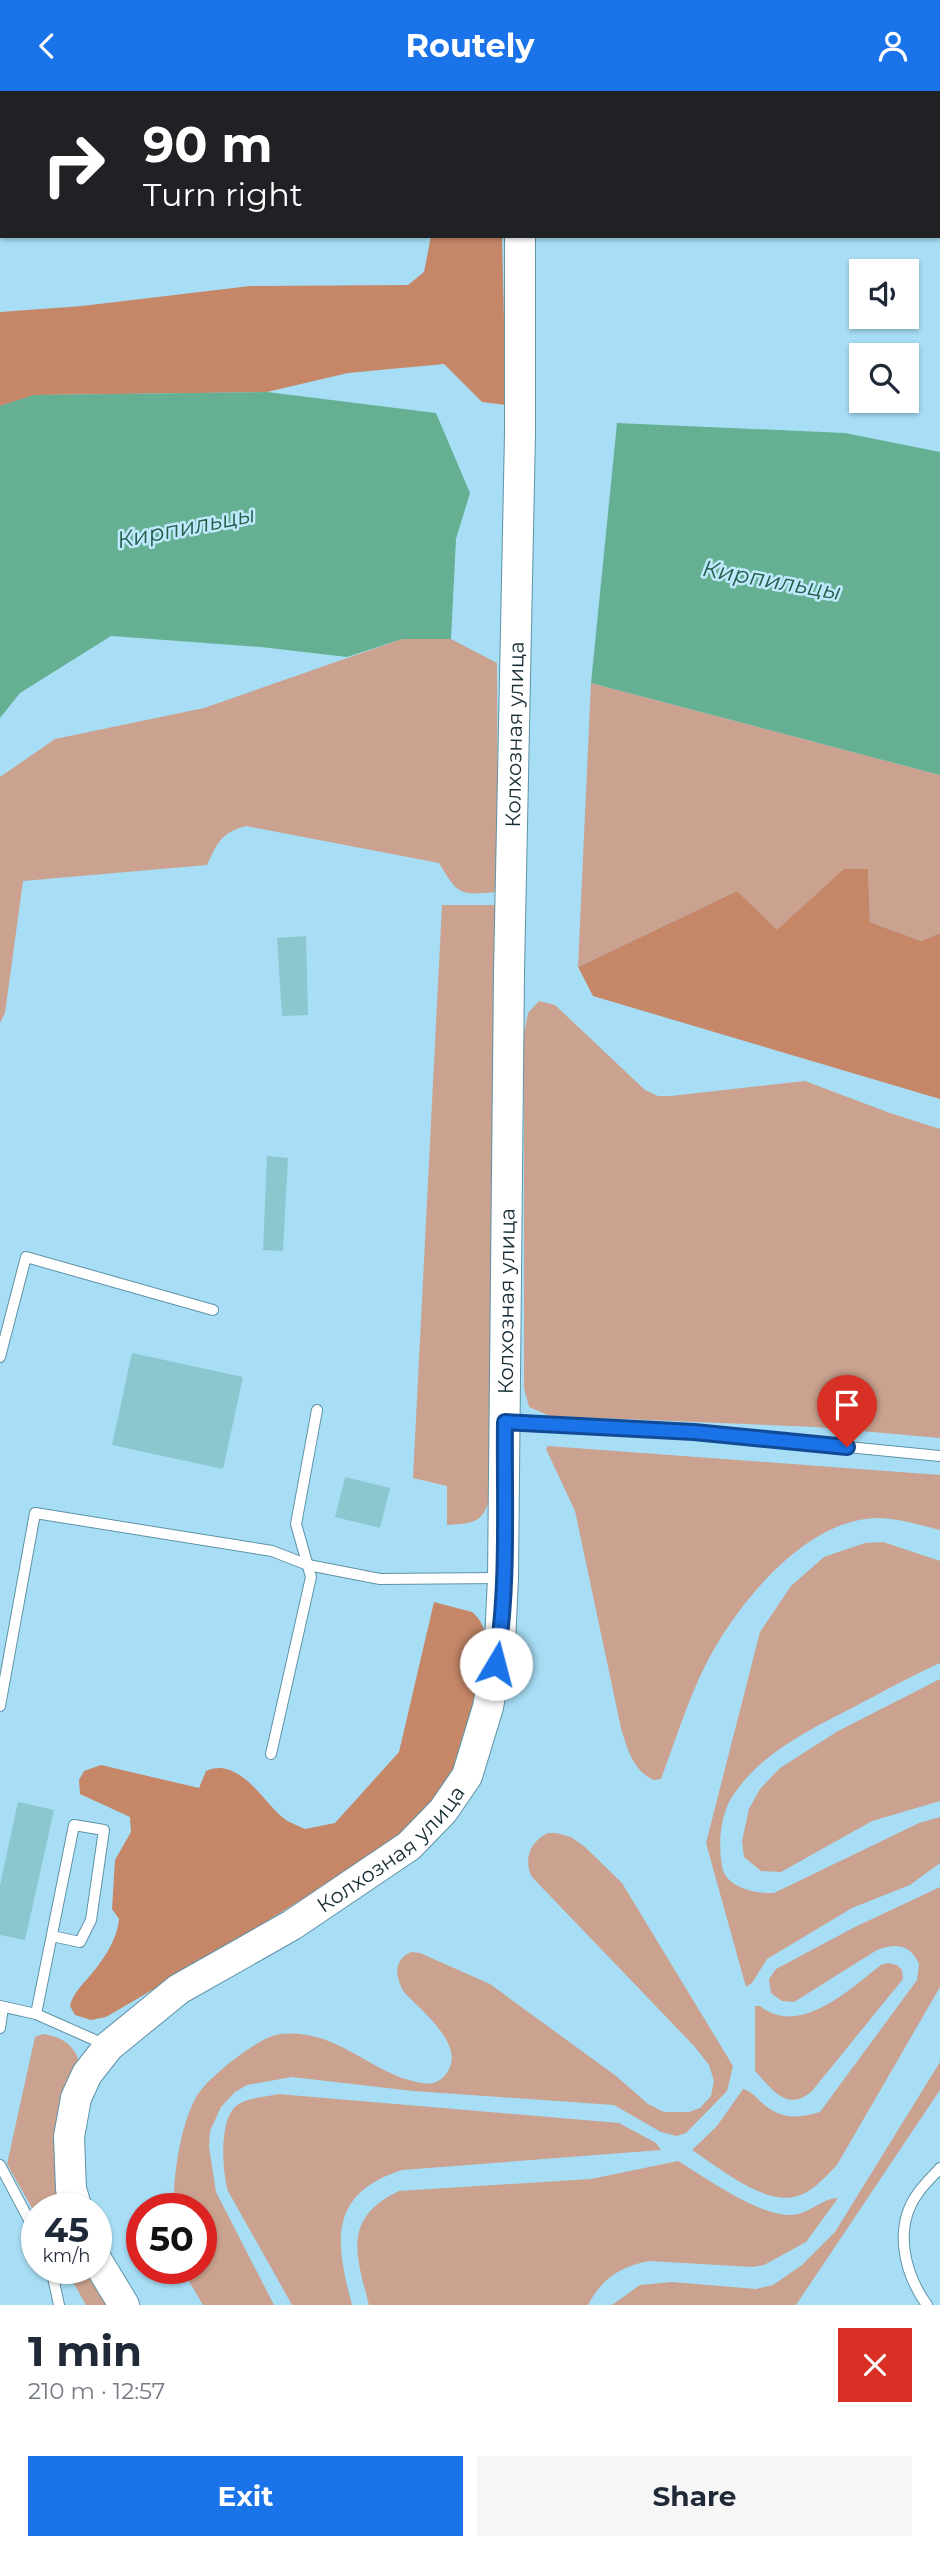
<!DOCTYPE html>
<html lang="en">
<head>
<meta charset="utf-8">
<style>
  body { margin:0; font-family:Montserrat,sans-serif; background:#f6f6f7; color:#1f2937; height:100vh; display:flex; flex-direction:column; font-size:26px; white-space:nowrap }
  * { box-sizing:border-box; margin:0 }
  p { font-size:23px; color:#747a83 }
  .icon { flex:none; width:38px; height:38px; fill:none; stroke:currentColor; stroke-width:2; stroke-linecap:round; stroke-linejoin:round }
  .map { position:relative; height:2214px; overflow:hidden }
  .side { display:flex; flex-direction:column; background:#fff; flex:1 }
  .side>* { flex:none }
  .banner { position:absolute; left:0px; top:0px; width:942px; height:147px; box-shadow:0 2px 5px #0004; background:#202124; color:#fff; overflow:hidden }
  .controls { position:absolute; left:849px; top:168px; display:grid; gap:14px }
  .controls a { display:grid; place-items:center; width:70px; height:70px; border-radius:0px; background:#fff; box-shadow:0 2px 5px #0004; font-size:35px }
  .speed { position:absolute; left:21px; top:2102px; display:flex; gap:14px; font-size:35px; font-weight:700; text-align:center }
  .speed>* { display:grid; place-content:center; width:91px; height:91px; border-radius:50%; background:#fff; box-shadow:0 2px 5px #0004; line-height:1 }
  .speed small { font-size:18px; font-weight:400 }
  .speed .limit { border:10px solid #d22; background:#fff; color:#111 }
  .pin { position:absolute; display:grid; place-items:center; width:60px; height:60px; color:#fff; margin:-72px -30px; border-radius:50% 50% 50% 0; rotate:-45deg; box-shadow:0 0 7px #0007 }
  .pin .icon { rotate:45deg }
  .me { position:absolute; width:77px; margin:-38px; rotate:8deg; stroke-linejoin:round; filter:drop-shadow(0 0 5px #0008) }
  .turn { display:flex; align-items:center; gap:24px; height:147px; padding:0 28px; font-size:32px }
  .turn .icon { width:91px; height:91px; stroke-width:2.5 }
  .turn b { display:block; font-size:49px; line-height:60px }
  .round { display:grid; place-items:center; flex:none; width:74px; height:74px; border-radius:0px; background:#f6f6f7 }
  .head { display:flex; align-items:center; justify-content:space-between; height:119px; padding:0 28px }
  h1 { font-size:42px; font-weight:700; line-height:52px }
  .action { display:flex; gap:14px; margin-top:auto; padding:14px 28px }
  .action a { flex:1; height:80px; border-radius:0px; background:#1a73e8; color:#fff; font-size:28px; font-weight:700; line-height:80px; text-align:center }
  .action a+a { background:#f6f6f7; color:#1f2937 }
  header { display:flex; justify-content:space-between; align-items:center; height:91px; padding:0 28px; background:#1a73e8; color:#fff; font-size:32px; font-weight:700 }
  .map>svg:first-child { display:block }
  .green { fill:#caa28f }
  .forest { fill:#c68769 }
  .water { fill:#65b092 }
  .building { fill:#8ac7cf }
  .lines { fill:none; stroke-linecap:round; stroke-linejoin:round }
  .service-casing { stroke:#5e92a7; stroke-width:12 }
  .secondary-casing { stroke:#5e92a7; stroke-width:32 }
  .service { stroke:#fff; stroke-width:10 }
  .secondary { stroke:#fff; stroke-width:30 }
  .route-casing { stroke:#114b97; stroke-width:18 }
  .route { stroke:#1a73e8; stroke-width:12 }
  .labels { text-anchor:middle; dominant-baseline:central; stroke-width:5; stroke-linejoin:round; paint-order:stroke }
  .street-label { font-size:21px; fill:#172c35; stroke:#bfe9fc }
  .water-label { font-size:23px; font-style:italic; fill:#245e48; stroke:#bfe9fc }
</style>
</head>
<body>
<header><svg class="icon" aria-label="back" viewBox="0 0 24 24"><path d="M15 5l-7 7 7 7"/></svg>Routely<svg class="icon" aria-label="person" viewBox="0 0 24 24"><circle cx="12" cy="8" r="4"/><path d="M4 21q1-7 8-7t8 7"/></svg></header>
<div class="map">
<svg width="940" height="2214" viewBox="0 0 940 2214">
  <rect width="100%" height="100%" fill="#a8def5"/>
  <!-- green -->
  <g class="green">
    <path d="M402 548H451L497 572 498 801C459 804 459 805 439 772L246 735C222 741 217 752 207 774L23 790 5 922 0 932V686L55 648 204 617Z"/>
    <path d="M591 592 940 684V842L921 850 870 831 868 778H845L777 840 737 800 578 876Z"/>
    <path d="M442 814H497L491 1403C483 1432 476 1432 447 1434V1395L413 1387Z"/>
    <path d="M539 910 555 914 645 999 658 1005H671L805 990 890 1022 940 1038V1347L816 1336 550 1325 529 1316 524 1297V942L528 922Z"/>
    <path d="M548 1355 940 1384V1439C919 1434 899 1427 877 1427 805 1428 736 1514 706 1573 688 1608 675 1651 661 1688L654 1689C633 1680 627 1657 621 1637L575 1420 546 1358Z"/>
    <path d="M883 1451 940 1470V1572C911 1585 882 1601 854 1616 811 1638 762 1661 734 1703 720 1722 718 1753 722 1775 725 1797 757 1803 774 1802L919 1732 940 1726V1772L910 1794 852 1817 767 1868 752 1892 746 1896 706 1752 760 1541 791 1495 824 1466 865 1452Z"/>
    <path d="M940 1588V1710L872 1730 781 1781 761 1780 744 1766 742 1750 749 1718 760 1698 780 1677 838 1640Z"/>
    <path d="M548 1742H556L571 1746 585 1756 622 1792 733 1975 727 2000 686 2042 677 2045 661 2041 614 2014 413 2000 292 1986 247 1994 235 2001 221 2016 210 2040 209 2056 216 2101 274 2214H203L190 2192 183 2177H201V2118L174 2117C173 2085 180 2037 195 2008 205 1988 251 1953 272 1945 286 1940 306 1943 320 1947 355 1958 386 1987 422 1992 432 1994 440 1991 446 1983 468 1955 421 1920 404 1901 395 1886 393 1869 411 1861L420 1862 490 1893 616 1985 648 2013 664 2021H689L700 2017 711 2005 714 1990 709 1974 695 1956 532 1786C523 1769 530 1750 548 1742Z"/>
    <path d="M940 1796V1896L837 2074C824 2087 812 2102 794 2106 762 2113 717 2075 692 2059L717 2035 743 1998C751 2000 756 2006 761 2011 780 2028 797 2028 820 2021L917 1889 919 1873C910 1853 896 1852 877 1859L794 1911 782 1910 771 1902 769 1888 776 1878 855 1836Z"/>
    <path d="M888 1872 897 1874 902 1879 903 1888 812 2000C787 2022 772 1998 755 1980V1915H760C800 1947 851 1897 881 1874Z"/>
    <path d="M43 1943C58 1945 73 1952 78 1968L62 2007 65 2117 37 2118V2126L7 2073 35 1946Z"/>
    <path d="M940 1971V1999L796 2214H612L640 2194 672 2191 756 2198 773 2194 802 2174 835 2141Z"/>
    <path d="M278 2003 619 2032 656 2052 661 2059 402 2079C328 2103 335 2150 352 2214H292L228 2100C222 2081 219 2029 236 2015 246 2007 265 2006 278 2003Z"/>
    <path d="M678 2070C705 2086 766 2131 798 2123 813 2119 822 2108 838 2107L806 2151 764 2174 753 2176 649 2170C620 2176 602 2187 588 2214H369C356 2164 342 2127 399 2100L591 2088Z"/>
    <path d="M65 2177H92L113 2214H86Z"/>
  </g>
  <!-- forest -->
  <g class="forest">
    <path d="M431 145H502L506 314 482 311 444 273 348 282 267 301 35 304 0 315V221L82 215 250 195 408 194 424 181Z"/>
    <path d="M844 778H868L870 831 921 850 940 842V1008L593 905 578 876 737 800 777 839Z"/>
    <path d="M434 1511 472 1521C492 1537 485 1564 482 1586 476 1632 454 1692 423 1727 411 1740 373 1761 357 1772 276 1827 191 1876 106 1926L91 1929 75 1924 70 1915C73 1903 80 1896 88 1887 102 1871 117 1850 119 1828L112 1818 115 1769 131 1741 130 1726 80 1703 79 1689 84 1680 101 1674 199 1697 206 1680C237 1665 262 1708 281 1725 287 1731 297 1734 305 1738L335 1732 399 1661Z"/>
  </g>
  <!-- water -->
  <g class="water">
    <path d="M267 301 436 322 470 402 456 448 451 548H402L347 566 261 556 111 545 20 602 0 627V315L34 304Z"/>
    <path d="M617 332 845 342 940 361V684L591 592Z"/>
  </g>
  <!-- building -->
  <g class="building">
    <path d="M306 845 308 924 282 925 277 847Z"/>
    <path d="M267 1065 288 1067 283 1160 263 1159Z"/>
    <path d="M132 1262 243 1286 223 1378 112 1354Z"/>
    <path d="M345 1386 390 1397 380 1437 335 1426Z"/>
    <path d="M18 1711 54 1719 25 1849 0 1844V1794Z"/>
  </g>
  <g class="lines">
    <!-- service casing -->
    <g class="service-casing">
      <g id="service">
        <path d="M0 1266 26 1166 213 1219"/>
        <path d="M508 1331 694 1341 940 1365"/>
        <path d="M0 1615 35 1422 272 1460 308 1474 380 1488 500 1487"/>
        <path d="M271 1663 311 1486 296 1433 317 1319"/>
        <path d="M0 1915 36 1923 106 1954"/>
        <path d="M36 1923C49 1860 61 1797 74 1734L104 1739 91 1829 80 1851 52 1845"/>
        <path d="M0 1937 3 1916"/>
        <path d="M0 2074 37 2144"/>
        <path d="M51 2177 59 2214"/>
        <path d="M927 2214C904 2182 893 2136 918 2102 924 2093 933 2085 940 2077"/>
      </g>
    </g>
    <!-- secondary casing -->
    <g class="secondary-casing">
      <g id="secondary">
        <path d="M520 0V2"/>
        <path id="s1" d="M77 2118 71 2098 69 2046 76 2007 87 1983 109 1955 179 1898 292 1834 409 1755 443 1720 467 1685 488 1616 500 1551 503 1487 509 881 520 342V145"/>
        <path d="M96 2168 124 2214"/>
      </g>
    </g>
    <!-- service -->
    <use href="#service" class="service"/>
    <!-- secondary -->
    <use href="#secondary" class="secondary"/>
  </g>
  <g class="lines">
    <!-- route casing -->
    <g class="route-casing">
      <path id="route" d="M496 1573C509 1498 504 1408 505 1331L694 1341 847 1356"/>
    </g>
    <!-- route -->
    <use href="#route" class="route"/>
  </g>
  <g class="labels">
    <!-- street labels -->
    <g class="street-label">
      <text stroke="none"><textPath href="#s1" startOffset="1673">Колхозная улица</textPath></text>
      <text stroke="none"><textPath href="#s1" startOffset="1106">Колхозная улица</textPath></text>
      <text stroke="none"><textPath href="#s1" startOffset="520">Колхозная улица</textPath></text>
    </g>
    <!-- water labels -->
    <g class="water-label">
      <text transform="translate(186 436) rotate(-11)">Кирпильцы</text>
      <text transform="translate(772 489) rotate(10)">Кирпильцы</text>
    </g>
  </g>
</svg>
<div class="controls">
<a><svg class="icon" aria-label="sound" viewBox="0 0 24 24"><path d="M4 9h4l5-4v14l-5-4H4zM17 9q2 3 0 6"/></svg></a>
<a><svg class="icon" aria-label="search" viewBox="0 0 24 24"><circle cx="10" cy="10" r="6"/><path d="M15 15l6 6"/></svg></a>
</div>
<div class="speed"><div>45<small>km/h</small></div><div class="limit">50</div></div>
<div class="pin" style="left:847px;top:1356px;background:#d93025"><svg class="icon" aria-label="arrive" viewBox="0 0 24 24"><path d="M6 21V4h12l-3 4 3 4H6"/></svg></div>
<svg class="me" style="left:496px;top:1573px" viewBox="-20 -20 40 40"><circle r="19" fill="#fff"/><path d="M0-13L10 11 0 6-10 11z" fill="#1a73e8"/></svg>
<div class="banner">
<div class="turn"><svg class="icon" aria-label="right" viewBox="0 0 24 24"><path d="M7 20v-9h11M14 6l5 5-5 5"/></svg><div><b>90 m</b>Turn right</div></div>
</div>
</div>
<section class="side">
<div class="head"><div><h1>1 min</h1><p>210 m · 12:57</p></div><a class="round" style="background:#d93025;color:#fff"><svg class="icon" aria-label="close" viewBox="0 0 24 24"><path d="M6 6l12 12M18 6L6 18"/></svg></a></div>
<div class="action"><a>Exit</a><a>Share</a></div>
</section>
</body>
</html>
